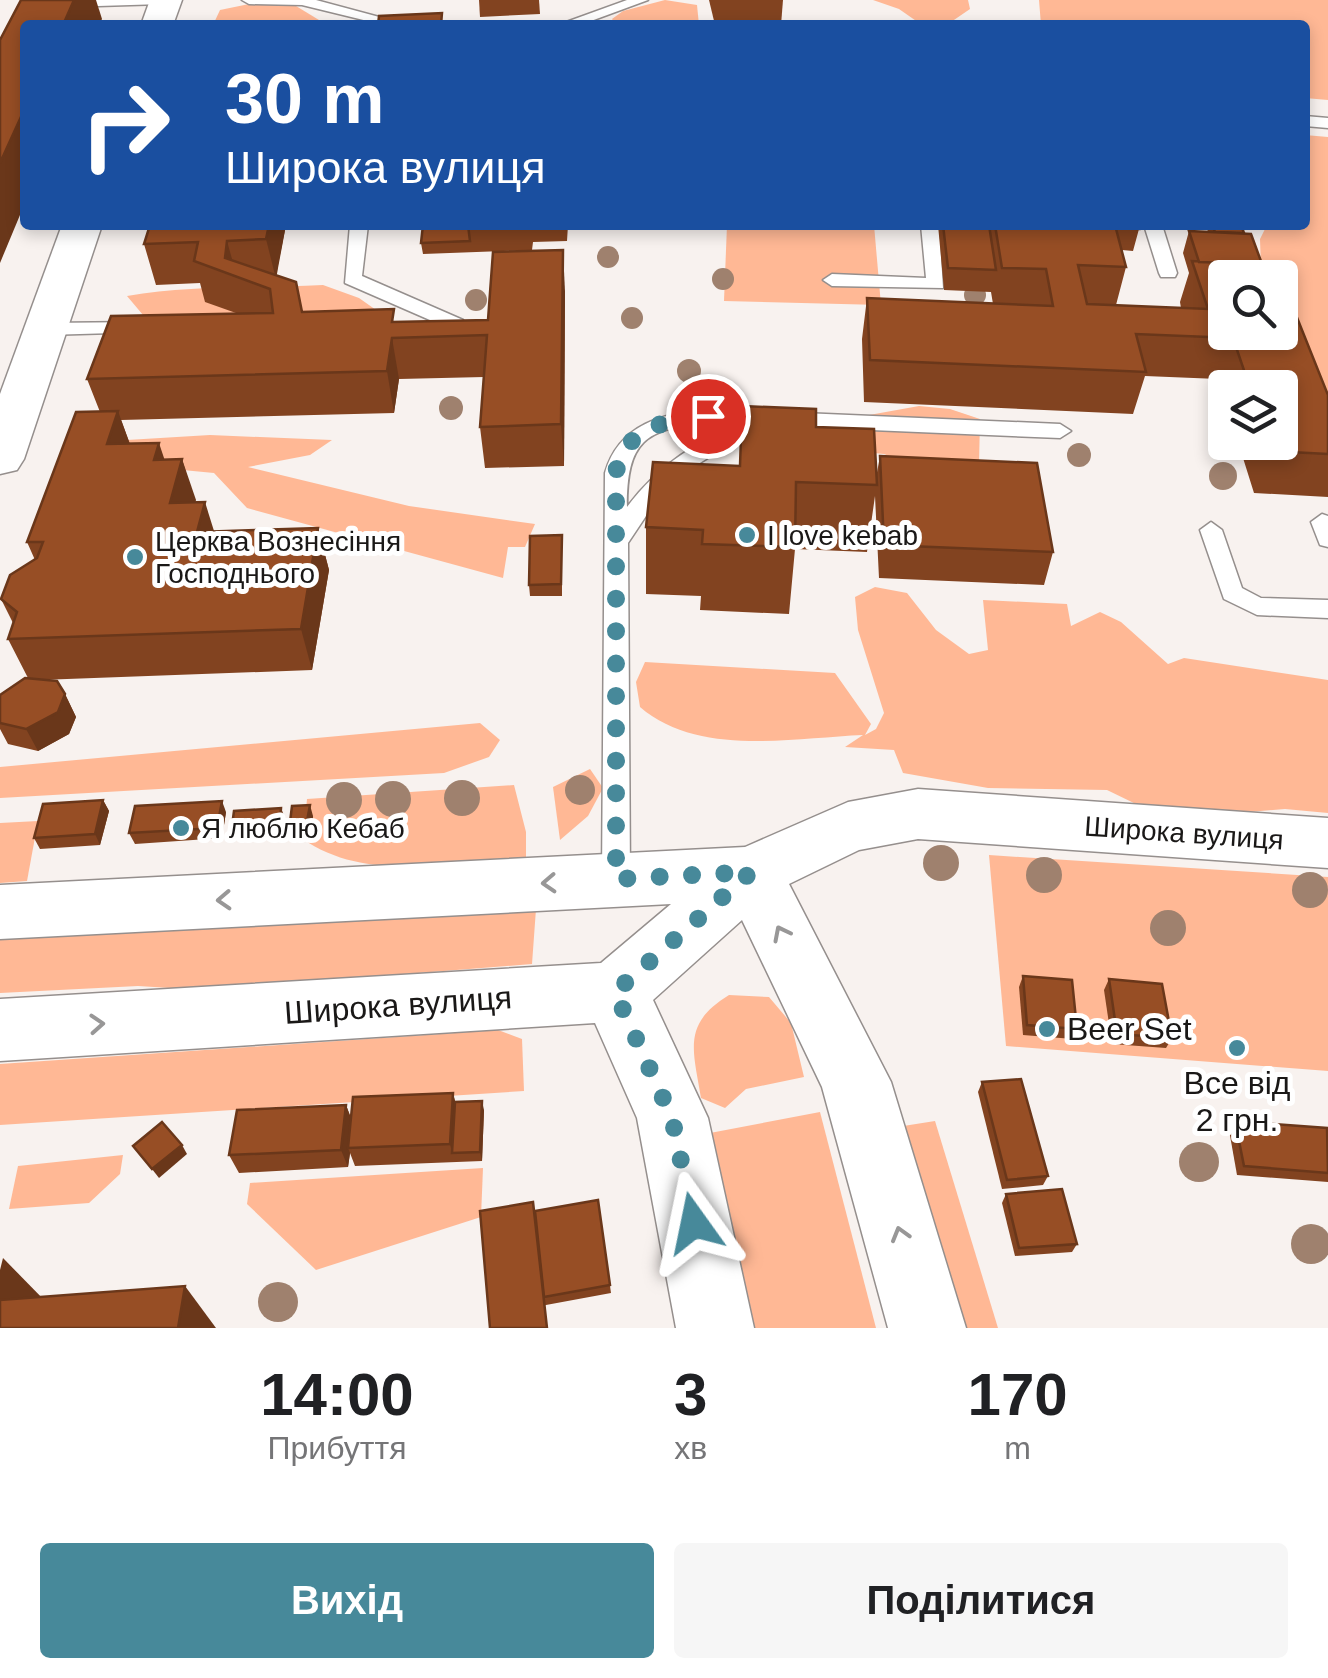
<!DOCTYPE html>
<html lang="uk">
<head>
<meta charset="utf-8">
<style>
  body { margin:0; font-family:Helvetica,sans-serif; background:#f6f6f6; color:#202124; height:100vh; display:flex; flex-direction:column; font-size:38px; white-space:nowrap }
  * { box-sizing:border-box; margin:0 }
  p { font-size:32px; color:#757577 }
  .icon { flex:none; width:55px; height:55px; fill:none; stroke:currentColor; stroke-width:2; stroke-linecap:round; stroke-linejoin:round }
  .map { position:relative; height:1328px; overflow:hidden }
  .side { display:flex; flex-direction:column; background:#fff; flex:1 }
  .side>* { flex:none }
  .top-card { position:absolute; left:20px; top:20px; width:1290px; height:210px; border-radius:10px; box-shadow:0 5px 15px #0003; background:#1a4fa0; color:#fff; overflow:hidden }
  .tools { position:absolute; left:1208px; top:260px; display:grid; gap:20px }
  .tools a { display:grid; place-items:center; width:90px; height:90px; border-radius:10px; background:#fff; box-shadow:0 5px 15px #0003; font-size:50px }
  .pin { position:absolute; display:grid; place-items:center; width:85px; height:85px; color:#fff; margin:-42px; border:5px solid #fff; border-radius:50%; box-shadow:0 2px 10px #0007 }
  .me { position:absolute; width:110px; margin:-55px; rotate:348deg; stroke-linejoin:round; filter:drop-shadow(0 0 8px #0008) }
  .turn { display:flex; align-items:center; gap:35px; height:210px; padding:0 40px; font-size:45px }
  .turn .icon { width:130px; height:130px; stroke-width:2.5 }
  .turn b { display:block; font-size:70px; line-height:85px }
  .eta { display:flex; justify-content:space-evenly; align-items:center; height:170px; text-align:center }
  .eta b { font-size:60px; font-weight:800; line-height:70px }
  .cta { display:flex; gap:20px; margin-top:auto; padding:20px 40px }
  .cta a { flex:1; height:115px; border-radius:10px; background:#47899a; color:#fff; font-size:40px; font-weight:800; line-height:115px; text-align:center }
  .cta a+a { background:#f6f6f6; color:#202124 }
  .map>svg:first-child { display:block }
  .green { fill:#ffb895 }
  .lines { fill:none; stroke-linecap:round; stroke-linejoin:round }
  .service-casing { stroke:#958f8d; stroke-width:3 }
  .tertiary-casing { stroke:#958f8d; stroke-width:3 }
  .service { fill:#fff; fill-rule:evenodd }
  .tertiary { fill:#fff; fill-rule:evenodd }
  .tree { fill:#9f816e }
  .wall { fill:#824320 }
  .shaded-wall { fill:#6a371a }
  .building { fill:#974e25; stroke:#6a371a; stroke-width:2.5; fill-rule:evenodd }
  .oneway { stroke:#989797 }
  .route { stroke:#47899a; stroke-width:18; stroke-dasharray:0 32.4 }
  .poi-dot { fill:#47899a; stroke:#fff; stroke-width:4 }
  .labels { text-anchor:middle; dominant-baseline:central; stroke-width:10; stroke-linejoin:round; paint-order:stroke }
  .poi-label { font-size:28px; fill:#1a1817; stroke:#fff; text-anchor:start }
  .street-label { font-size:28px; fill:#1a1817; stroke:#fff }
  .near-street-label { font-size:32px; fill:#1a1817; stroke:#fff }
  .near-poi-label { font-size:32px; fill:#1a1817; stroke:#fff; text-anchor:start }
</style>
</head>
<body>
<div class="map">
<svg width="1328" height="1328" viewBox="0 0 1328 1328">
  <rect width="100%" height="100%" fill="#f8f2ef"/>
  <!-- green -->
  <g class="green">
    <path d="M665 0 697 5 699 25H616L612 19 623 11Z"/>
    <path d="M873 0H968L970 9 951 22 922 25 899 9Z"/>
    <path d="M1039 0H1328V100L1305 98V25H1041Z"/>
    <path d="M254 3 296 6 319 20 301 25H213L220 10Z"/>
    <path d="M1305 135 1328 137V430L1280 278 1261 270 1260 239 1267 225H1305Z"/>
    <path d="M727 225H874L881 305 724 301Z"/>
    <path d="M323 285 359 298 396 324 171 331 143 315 127 296C191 285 258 288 323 285Z"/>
    <path d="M919 406 950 409 980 419 979 465 914 467 884 454 852 451 836 421Z"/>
    <path d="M210 435 332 440 310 455 248 467 409 506 535 524 525 547H508L503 578 247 508 214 473 172 469 125 453 127 440Z"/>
    <path d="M875 587 907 593 936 630 969 654 988 650 983 600 1067 604 1071 626 1100 612 1121 622 1168 664 1184 658 1328 680V813L1285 809 1215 815 1140 806 1107 790 988 788 903 773 894 750 845 747 863 735C792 738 698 757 640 707L636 682 645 662 835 673 871 724 865 735 876 729 884 713 858 630 855 597Z"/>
    <path d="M480 723 500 740 489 757 444 773 0 798V767Z"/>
    <path d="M590 769 603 788 588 816 560 840 553 787Z"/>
    <path d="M514 785 526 832V858C455 863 365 883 303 839L307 799Z"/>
    <path d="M38 821 27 881 0 883V823Z"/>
    <path d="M989 855 1328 877V1071L1006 1046Z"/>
    <path d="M536 909 532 964 202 990 138 986 0 993V934Z"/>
    <path d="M729 995 769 997 791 1023 804 1077 746 1089 725 1108 701 1098C693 1049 682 1024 729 995Z"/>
    <path d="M498 1030 522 1039 524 1091 0 1125V1064Z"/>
    <path d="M820 1112 876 1328H749L710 1133Z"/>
    <path d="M935 1121 998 1328H955L897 1127Z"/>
    <path d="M123 1155 120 1174 89 1203 9 1209 18 1166Z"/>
    <path d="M483 1168 481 1217 316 1270 247 1204 250 1183Z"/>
  </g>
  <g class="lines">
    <!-- service casing -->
    <g class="service-casing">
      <g id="service">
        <path d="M61 0H170L163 4 66 7 61 6Z"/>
        <path d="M242 0H316L409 25H384L302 5 249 4Z"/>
        <path d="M627 0H648L580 25H558Z"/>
        <path d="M1305 116 1328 118V128L1305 126Z"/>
        <path d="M350 225H368L362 276 463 320 462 353 455 355 445 349 446 327 345 283Z"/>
        <path d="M921 225H939L943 288 832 286 823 280 832 274 926 278Z"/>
        <path d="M1144 225H1162L1177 273 1175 277H1161L1159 273Z"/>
        <path d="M141 322 151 328 148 332 46 335 36 329 46 323Z"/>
        <path d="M709 409 1060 424 1071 431 1060 438 777 426 774 431 727 446 687 471 654 504 628 543 630 879 626 888 616 891 606 888 602 879 605 473C619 424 663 413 709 409ZM709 423 748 424C698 438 658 466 627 507 627 442 644 428 709 423Z"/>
        <path d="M1322 514 1328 516V547L1320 545 1311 522Z"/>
        <path d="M1211 522 1222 530 1242 588 1261 598 1328 600V618L1257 615 1224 599 1200 530Z"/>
      </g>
    </g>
    <!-- tertiary casing -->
    <g class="tertiary-casing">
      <g id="tertiary">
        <path d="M150 0H182L173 25H141Z"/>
        <path d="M62 225H102L24 459 17 470 0 474V394Z"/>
        <path d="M918 789 1328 818V868L918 839 859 850 789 884 891 1082 966 1328H888L822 1087 742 920 653 1000 708 1118 754 1328H676L637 1118 595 1023 0 1061V999L601 963 671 904 0 939V885L745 847 848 802Z"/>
      </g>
    </g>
    <!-- service -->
    <use href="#service" class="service"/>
    <!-- tertiary -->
    <use href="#tertiary" class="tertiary"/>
  </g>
  <!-- trees -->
  <g class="tree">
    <circle cx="608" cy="257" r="11"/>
    <circle cx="723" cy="279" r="11"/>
    <circle cx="975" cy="295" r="11"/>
    <circle cx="476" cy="300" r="11"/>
    <circle cx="632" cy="318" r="11"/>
    <circle cx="689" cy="371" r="12"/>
    <circle cx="451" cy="408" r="12"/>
    <circle cx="1079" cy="455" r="12"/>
    <circle cx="1223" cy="476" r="14"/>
    <circle cx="580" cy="790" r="15"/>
    <circle cx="462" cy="798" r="18"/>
    <circle cx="393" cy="799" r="18"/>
    <circle cx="344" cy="800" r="18"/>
    <circle cx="941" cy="863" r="18"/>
    <circle cx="1044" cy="875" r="18"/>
    <circle cx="1310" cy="890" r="18"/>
    <circle cx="1168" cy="928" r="18"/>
    <circle cx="1199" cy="1162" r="20"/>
    <circle cx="1311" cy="1244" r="20"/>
    <circle cx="278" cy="1302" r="20"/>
  </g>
  <!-- wall -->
  <g class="wall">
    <path d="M479 0H539L540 14 480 17Z"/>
    <path d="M709 0H783L781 25H715Z"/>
    <path d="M286 225 276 275 303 312 397 322 488 320 565 291 564 466 485 468 480 427 484 377 399 379 394 413 121 420 130 444 164 459H182L195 503 214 531 318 528 329 570 312 670 40 680 65 694 76 717 69 734 38 751 8 744 0 729V695L28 678 8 639 13 623 1 599 35 560 27 542 100 412 87 379 236 313 205 302 200 283 156 285 144 244Z"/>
    <path d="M423 225H568L567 241 533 242 532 250 423 254 421 243Z"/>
    <path d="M938 225H1138L1139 229 1133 251 1122 250 1126 267 1116 305 1181 308 1180 302 1189 273 1183 253 1189 231 1208 232 1206 225H1241L1244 233 1262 264 1328 395V497L1254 493 1238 442H1280V388H1225V400L1218 379 1145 376 1133 414 864 402 862 339 867 298 993 304 991 292 944 290Z"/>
    <path d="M816 427 876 478 880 456 1053 552 1044 585 879 578 875 496 867 552 795 549 789 614 700 610 701 596 646 594V527L739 466Z"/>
    <path d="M562 546V596H530L529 585Z"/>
    <path d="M103 800 109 811 100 845 40 849 34 838Z"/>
    <path d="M281 808 285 819 283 834 236 837 232 826Z"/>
    <path d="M226 812 222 838 135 844 129 833Z"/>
    <path d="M313 816 311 832 293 833 290 822Z"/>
    <path d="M1023 976 1077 1029 1073 1039 1023 1035 1019 987Z"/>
    <path d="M1109 979 1172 1038 1166 1048 1112 1044 1104 990Z"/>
    <path d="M982 1082 1048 1176 1043 1185 1002 1189 978 1092Z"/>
    <path d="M453 1093 455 1102 484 1110 482 1161 355 1166 350 1153 348 1167 239 1173 229 1155 346 1105 351 1118Z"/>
    <path d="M1235 1121 1328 1173V1182L1237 1175 1229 1130Z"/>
    <path d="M1006 1194 1077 1244 1072 1252 1015 1256 1002 1203Z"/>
    <path d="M598 1200 611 1293 546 1305 490 1328 535 1211Z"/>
  </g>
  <!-- shaded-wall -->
  <g class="shaded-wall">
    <path d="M74 0H96L102 19 99 25H63Z"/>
    <path d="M25 108V203L0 263V163Z"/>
    <path d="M269 225H286L276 279 266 239Z"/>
    <path d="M227 241 237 277 225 258Z"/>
    <path d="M563 250 565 291 564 466 561 424Z"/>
    <path d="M392 338 399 379 394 413 387 371Z"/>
    <path d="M118 411 133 453 107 444Z"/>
    <path d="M159 443 173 485 154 460Z"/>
    <path d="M182 459 196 500 184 545 170 503Z"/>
    <path d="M205 502 218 544 197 532Z"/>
    <path d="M318 528 329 570 312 670 301 629Z"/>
    <path d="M65 694 76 717 69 734 38 751 26 729Z"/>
    <path d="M103 800 109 811 100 845 95 834Z"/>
    <path d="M222 801 226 812 222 838 217 828Z"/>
    <path d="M310 805 313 816 311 832 307 821Z"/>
    <path d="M281 808 285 819 283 834 280 823Z"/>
    <path d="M453 1093 458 1112 452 1153 450 1144Z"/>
    <path d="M482 1101 484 1110 482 1161 480 1152Z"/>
    <path d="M346 1105 353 1124 348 1148 350 1153 348 1167 341 1150Z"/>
    <path d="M182 1145 187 1154 159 1178 152 1169Z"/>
    <path d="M3 1258 49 1305 0 1307V1270Z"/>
    <path d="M185 1286 216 1328H178Z"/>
  </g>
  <!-- building -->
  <g class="building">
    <path d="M21 0H74L63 25H25V108L0 163V40Z"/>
    <path d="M442 13 441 25H378L379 16Z"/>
    <path d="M150 225H269L266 239 227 241 225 258 296 282 302 312 394 309 392 322 488 320 493 252 563 250 561 424 480 427 487 335 392 338 387 371 87 379 111 316 273 313 270 289 194 261 198 242 144 244Z"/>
    <path d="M423 225H468L470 241 421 243Z"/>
    <path d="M943 225H989L996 270 948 268Z"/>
    <path d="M995 225H1115L1126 267 1078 265 1087 304 1208 309 1192 261 1276 265 1328 395V454L1271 451 1268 442H1280V388H1250L1233 338 1136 334 1146 372 870 360 867 298 1053 306 1046 269 1002 268ZM1225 278H1280V332H1225Z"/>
    <path d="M1115 225H1138L1139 229 1116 228Z"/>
    <path d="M1212 225H1241L1244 233 1215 232Z"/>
    <path d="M1189 231 1251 234 1262 264 1199 262Z"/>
    <path d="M742 406 816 409V427L874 429 877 485 796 482 795 547 702 544 703 530 646 527 653 462 740 466Z"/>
    <path d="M118 411 107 444 159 443 154 460 182 459 170 503 205 502 197 532 318 528 301 629 8 639 17 612 1 599 10 575 37 558 43 542H27L76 412Z"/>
    <path d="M880 456 1037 463 1053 552 884 545Z"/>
    <path d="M562 535 561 584 529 585 530 536Z"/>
    <path d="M25 678 57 681 65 694 58 712 26 729 0 723V695Z"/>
    <path d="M103 800 95 834 34 838 43 804Z"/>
    <path d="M222 801 217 828 129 833 135 806Z"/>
    <path d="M310 805 307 821 290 822 292 806Z"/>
    <path d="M281 808 280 823 232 826 234 811Z"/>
    <path d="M1023 976 1072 980 1077 1029 1027 1025Z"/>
    <path d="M1109 979 1162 984 1172 1038 1117 1034Z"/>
    <path d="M1021 1079 1048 1176 1007 1180 982 1082Z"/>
    <path d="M453 1093 450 1144 348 1148 353 1097Z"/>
    <path d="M482 1101 480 1152 452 1153 455 1102Z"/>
    <path d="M346 1105 341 1150 229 1155 237 1110Z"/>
    <path d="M1235 1121 1327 1128 1328 1173 1244 1166Z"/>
    <path d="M162 1122 182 1145 152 1169 133 1146Z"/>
    <path d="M1062 1189 1077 1244 1019 1248 1006 1194Z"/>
    <path d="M598 1200 610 1285 544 1297 535 1211Z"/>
    <path d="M533 1202 547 1328H490L480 1211Z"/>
    <path d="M185 1286 178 1328H0V1300Z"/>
  </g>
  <!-- one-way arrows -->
  <defs><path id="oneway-chevron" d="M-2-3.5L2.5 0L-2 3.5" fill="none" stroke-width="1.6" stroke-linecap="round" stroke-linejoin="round" transform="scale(2.5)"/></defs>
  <g class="oneway">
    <use href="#oneway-chevron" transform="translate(549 883) rotate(177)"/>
    <use href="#oneway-chevron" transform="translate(224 900) rotate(177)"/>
    <use href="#oneway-chevron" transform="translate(781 933) rotate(-117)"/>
    <use href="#oneway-chevron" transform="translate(97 1024) rotate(-4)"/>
    <use href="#oneway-chevron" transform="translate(900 1234) rotate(-106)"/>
  </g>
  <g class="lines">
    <!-- route -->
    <path class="route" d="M694 1223 672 1118 615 992 751 872 616 879V473C623 428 670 418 708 416"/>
  </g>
  <!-- markers -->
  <g class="poi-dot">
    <circle cx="747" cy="535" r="10"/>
    <circle cx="135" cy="557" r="10"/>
    <circle cx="181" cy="828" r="10"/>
    <circle cx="1047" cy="1029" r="10"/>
    <circle cx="1237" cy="1048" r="10"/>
  </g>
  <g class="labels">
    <!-- poi labels -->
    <g class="poi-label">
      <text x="767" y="535">I love kebab</text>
      <text x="155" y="541">Церква Вознесіння<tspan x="155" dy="32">Господнього</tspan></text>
      <text x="201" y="828">Я люблю Кебаб</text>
    </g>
    <!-- street labels -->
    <g class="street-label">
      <text transform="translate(1184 833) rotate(4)">Широка вулиця</text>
    </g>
    <!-- near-street labels -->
    <g class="near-street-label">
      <text transform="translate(398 1005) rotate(-4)">Широка вулиця</text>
    </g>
    <!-- near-poi labels -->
    <g class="near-poi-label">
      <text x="1067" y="1029">Beer Set</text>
      <text x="1237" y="1083" text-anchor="middle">Все від<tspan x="1237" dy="37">2 грн.</tspan></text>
    </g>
  </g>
</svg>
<div class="tools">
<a><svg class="icon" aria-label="search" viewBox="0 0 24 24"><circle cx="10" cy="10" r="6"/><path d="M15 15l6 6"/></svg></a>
<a><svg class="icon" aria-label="layers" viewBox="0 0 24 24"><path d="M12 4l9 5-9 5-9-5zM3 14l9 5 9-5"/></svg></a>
</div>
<div class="pin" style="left:708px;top:416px;background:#d93025"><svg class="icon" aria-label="arrive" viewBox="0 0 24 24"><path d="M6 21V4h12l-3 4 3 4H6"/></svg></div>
<svg class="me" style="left:694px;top:1223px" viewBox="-20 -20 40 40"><path d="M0-17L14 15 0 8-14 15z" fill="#47899a" stroke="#fff" stroke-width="4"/></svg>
<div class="top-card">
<div class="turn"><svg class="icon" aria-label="right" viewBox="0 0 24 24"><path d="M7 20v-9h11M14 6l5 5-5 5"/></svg><div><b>30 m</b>Широка вулиця</div></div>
</div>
</div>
<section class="side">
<div class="eta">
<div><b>14:00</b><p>Прибуття</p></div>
<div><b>3</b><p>хв</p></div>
<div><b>170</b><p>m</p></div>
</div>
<div class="cta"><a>Вихід</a><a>Поділитися</a></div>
</section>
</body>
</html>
